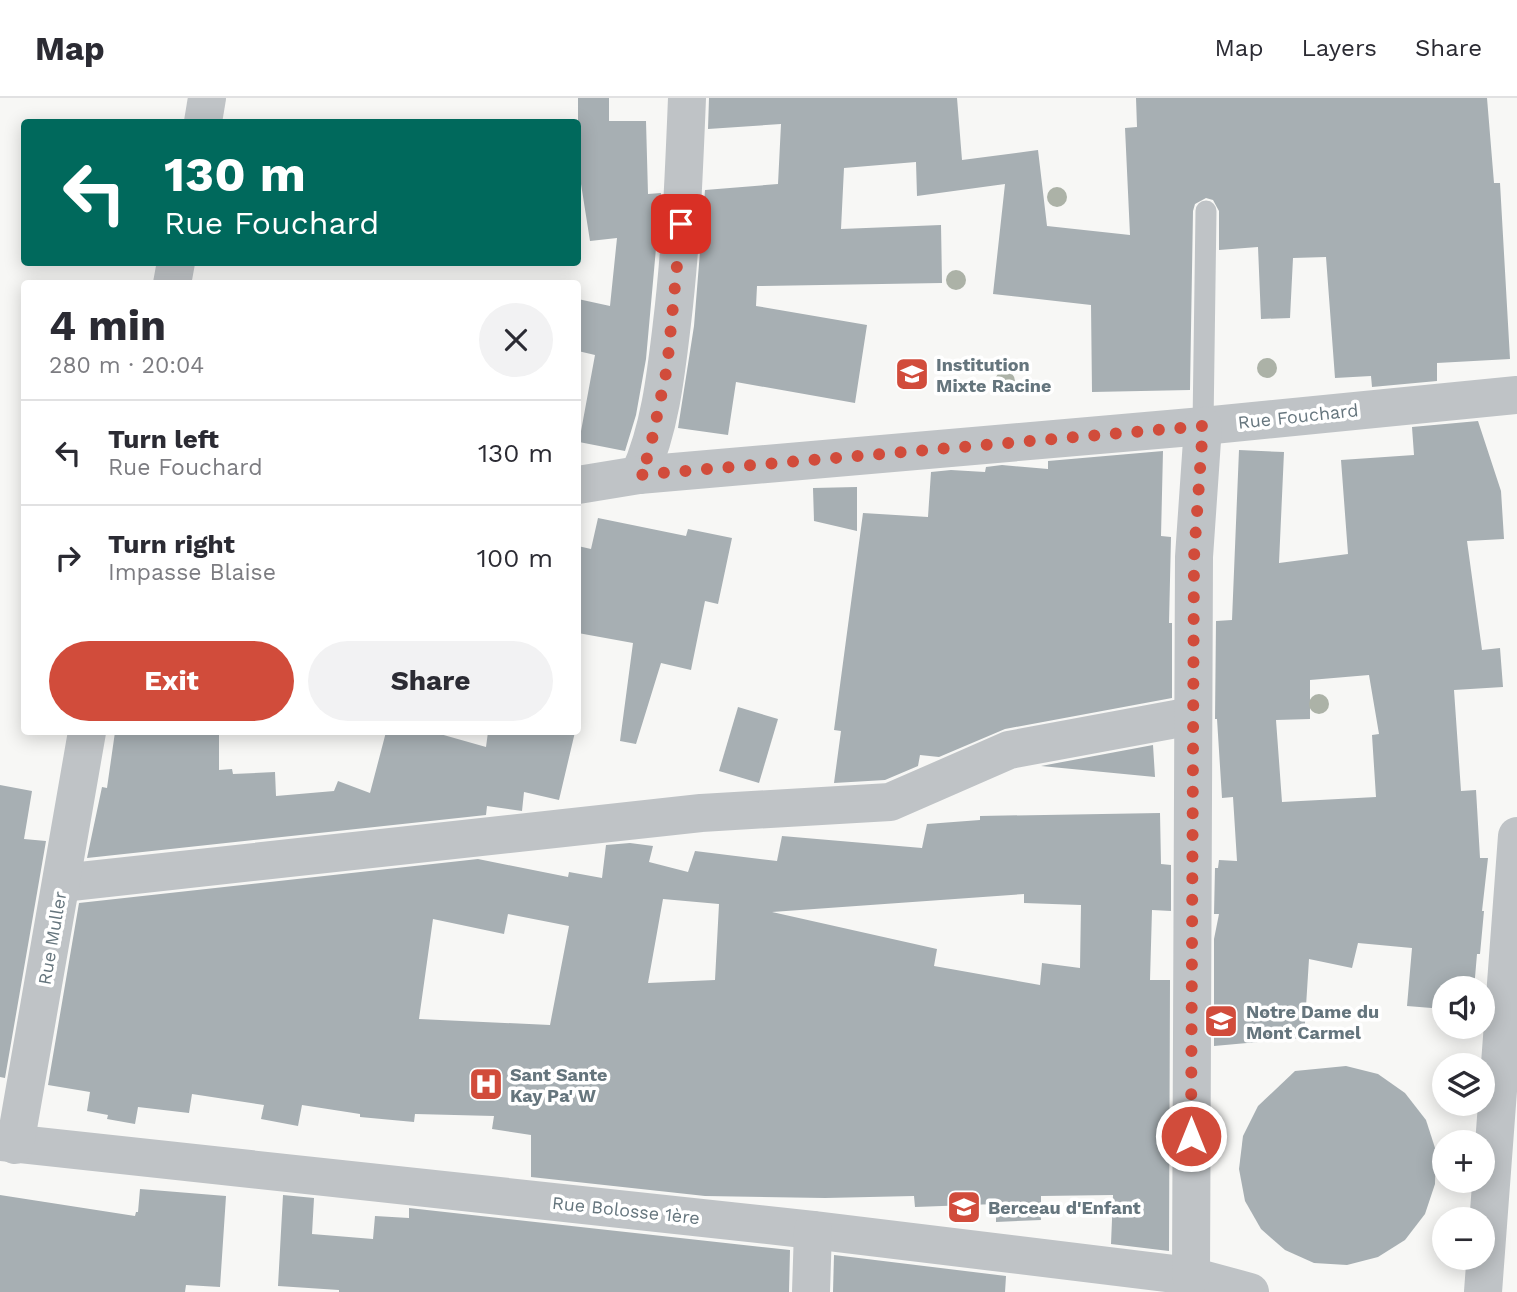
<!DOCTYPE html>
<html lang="en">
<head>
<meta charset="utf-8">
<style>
  body { margin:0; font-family:"Work Sans",sans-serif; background:#f2f2f3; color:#2b2b33; height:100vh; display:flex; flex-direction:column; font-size:26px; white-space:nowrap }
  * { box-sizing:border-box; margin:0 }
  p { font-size:23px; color:#7c7c81 }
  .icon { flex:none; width:38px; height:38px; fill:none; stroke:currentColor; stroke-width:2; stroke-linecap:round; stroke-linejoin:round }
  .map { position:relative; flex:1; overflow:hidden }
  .details { position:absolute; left:21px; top:182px; width:560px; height:455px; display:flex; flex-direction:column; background:#fff; border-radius:7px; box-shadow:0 4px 18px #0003 }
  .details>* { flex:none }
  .guide { position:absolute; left:21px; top:21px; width:560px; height:147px; border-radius:7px; box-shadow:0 4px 18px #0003; background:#00695c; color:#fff; overflow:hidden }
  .buttons { position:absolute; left:1432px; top:878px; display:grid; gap:14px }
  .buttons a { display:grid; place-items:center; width:63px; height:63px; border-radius:50%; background:#fff; box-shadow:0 4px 18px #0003; font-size:35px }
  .pin { position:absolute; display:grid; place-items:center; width:60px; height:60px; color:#fff; margin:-30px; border-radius:14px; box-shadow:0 4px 10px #0006 }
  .me { position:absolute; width:77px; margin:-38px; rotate:0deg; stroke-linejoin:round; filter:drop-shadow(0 0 5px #0008) }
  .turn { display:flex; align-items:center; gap:24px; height:147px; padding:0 28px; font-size:32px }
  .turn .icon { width:91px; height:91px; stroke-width:2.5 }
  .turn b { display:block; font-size:49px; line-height:60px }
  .round { display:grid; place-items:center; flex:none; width:74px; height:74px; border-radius:37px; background:#f2f2f3 }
  .overview { display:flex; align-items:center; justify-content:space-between; height:119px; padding:0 28px }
  h1 { font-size:42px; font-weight:700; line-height:52px }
  .action { display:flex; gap:14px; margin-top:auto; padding:14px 28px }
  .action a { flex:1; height:80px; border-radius:42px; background:#d14c3b; color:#fff; font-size:28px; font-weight:700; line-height:80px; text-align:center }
  .action a+a { background:#f2f2f3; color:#2b2b33 }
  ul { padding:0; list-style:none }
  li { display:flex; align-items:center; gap:21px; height:105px; padding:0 28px; border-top:2px solid #e1e1e2 }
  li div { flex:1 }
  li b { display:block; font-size:26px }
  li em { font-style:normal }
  header { display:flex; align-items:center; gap:42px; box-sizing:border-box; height:98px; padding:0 35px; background:#fff; border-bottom:2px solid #e1e1e2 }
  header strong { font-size:33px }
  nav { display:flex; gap:38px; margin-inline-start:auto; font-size:24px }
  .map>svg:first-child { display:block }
  .building { fill:#a7afb3; fill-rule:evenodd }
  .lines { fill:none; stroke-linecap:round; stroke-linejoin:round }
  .lane { stroke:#bfc3c6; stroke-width:21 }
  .street { stroke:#bfc3c6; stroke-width:38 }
  .tree { fill:#acb2a7 }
  .route { stroke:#d14c3b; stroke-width:12; stroke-dasharray:0 21.6 }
  .labels { text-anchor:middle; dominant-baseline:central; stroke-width:7; stroke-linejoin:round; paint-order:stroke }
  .poi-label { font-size:18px; font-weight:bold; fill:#65757d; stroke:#fff; text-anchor:start }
  .street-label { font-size:18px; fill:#65757d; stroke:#fff }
</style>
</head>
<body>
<header>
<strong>Map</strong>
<nav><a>Map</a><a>Layers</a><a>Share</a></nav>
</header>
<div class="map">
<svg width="1517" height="1194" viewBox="0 0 1517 1194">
  <rect width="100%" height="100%" fill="#f7f7f5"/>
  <!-- building -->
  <g class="building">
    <path d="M578 0H609V23H646L648 96 661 95 646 261 636 317 625 353 579 344 595 257 578 253V201L610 208 617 140 590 143 578 67Z"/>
    <path d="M709 0H957L962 62 1038 52 1047 128 1130 137 1125 30 1137 29 1136 0H1487L1494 85H1500L1510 261 1437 265V283L1372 289 1371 278 1335 280 1326 159 1293 160 1290 220 1261 221 1258 149 1219 152V113L1213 102 1206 100 1195 106 1193 113 1190 292 1092 294 1091 207 993 196 1005 86 917 98 916 64 844 70 841 131 941 127 942 185 757 188 756 208 867 227 855 305 736 284 728 337 678 330 694 228 705 92 778 86 781 26 708 31Z"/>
    <path d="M1478 323 1501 393 1504 441 1467 443 1482 552 1500 550 1503 589 1454 592 1461 693 1476 692 1480 760H1488L1482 813H1484L1480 856H1477L1474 891H1444V911L1407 908 1412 850 1358 845 1352 870 1309 861 1304 940 1214 948V841L1219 816H1214L1215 770H1218L1219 762 1237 763 1233 699 1222 700 1217 621H1215L1216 523 1232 522 1239 352 1284 354 1279 465 1348 456 1341 362 1414 357 1412 329ZM1369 577 1379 636 1372 637 1376 699 1282 704 1276 622 1310 621V582Z"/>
    <path d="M1163 353 1161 438 1171 439 1169 525H1172V600L1005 631 939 659 920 657 918 668 885 682 834 685 841 633 834 632 863 415 928 419 931 374 951 372 985 374 986 369 1002 367 1048 371V363Z"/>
    <path d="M857 389V433L814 423 813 390Z"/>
    <path d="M598 420 686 438 688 431 732 440 718 506 705 503 691 572 661 565 636 646 620 643 633 545 578 535V448L591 451Z"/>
    <path d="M738 609 778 621 759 685 719 673Z"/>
    <path d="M115 634H219V672L232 671 233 676 275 674 276 698 334 693 338 683 370 695 386 634H433L486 649 488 634H575L559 702 524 694 522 713 487 708 486 717 87 760 102 689 107 690Z"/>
    <path d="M1153 647 1155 679 1041 668Z"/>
    <path d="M0 687 32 693 24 741 46 743 5 980 0 979Z"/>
    <path d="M1160 715 1161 766 1171 767V813L1152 812 1150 882H1170L1169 1153 1111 1146 1113 1097 1041 1098V1122L996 1124V1106L915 1109 914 1098 825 1100 705 1098 531 1079V1037L492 1031 494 1018 415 1016 414 1024 360 1019V1016L302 1007 298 1028 261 1021 264 1007 192 996 189 1015 138 1009 135 1026 107 1021 108 1017 87 1013 90 994 48 987 79 805 478 761 568 779 569 774 602 780 606 747 630 745 653 748 649 764 688 774 695 753 777 763 782 738 922 750 927 726 980 722V718ZM1024 796V805L1081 807 1080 870 1042 865 1040 887 934 868 937 851 772 814ZM663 801 719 806 715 882 648 885ZM508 816 569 828 550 927 419 921 433 821 504 836Z"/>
    <path d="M1346 968 1378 976 1405 995 1426 1022 1436 1053 1435 1086 1425 1116 1405 1142 1378 1159 1347 1167 1314 1165 1285 1152 1261 1131 1245 1103 1239 1071 1243 1038 1258 1008 1295 973Z"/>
    <path d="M140 1091 226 1098 220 1189 186 1187 185 1194H0V1097L135 1118 136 1114H138Z"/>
    <path d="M283 1097 314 1100 312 1136 373 1141 375 1118 409 1120V1110L790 1152 789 1194H339V1192L278 1188Z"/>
    <path d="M834 1157 1006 1178 1005 1194H833Z"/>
  </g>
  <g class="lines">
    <!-- lane -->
    <path class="lane" d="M1203 328 1206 113"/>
    <!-- street -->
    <g class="street">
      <path d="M203 24 207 0"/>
      <path d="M172 186 176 164"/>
      <path d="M639 377C660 331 666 276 672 225 681 150 684 75 687 0"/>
      <path d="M578 387 639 377 1203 328 1517 297"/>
      <path d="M62 785 701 715 890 704 1009 652 1192 618"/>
      <path d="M0 1044 813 1132 1191 1178 1250 1194"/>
      <path d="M15 1047 87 634"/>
      <path d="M1191 1178 1194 459 1203 328"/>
      <path d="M811 1194 813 1132"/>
      <path d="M1483 1194 1517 738"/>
    </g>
  </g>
  <!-- trees -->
  <g class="tree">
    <circle cx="1057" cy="99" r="10"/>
    <circle cx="956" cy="182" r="10"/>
    <circle cx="1267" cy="270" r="10"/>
    <circle cx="1005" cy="283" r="10"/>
    <circle cx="1319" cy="606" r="10"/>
  </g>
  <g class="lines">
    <!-- route -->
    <path class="route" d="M681 126 667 270 649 356 639 377 1203 328 1194 459 1191 1038"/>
  </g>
  <!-- icons -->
  <defs>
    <g id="school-square" transform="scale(1.75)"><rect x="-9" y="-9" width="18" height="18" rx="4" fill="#d14c3b" stroke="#fff"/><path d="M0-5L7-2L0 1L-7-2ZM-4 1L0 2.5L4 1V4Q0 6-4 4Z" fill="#fff"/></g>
    <g id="hospital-square" transform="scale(1.75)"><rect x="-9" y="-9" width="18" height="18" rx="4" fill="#d14c3b" stroke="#fff"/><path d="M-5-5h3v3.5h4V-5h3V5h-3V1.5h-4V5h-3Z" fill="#fff"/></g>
  </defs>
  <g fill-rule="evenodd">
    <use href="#school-square" x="912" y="276"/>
    <use href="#school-square" x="1221" y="923"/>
    <use href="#hospital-square" x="486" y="986"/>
    <use href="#school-square" x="964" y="1109"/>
  </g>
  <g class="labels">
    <!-- poi labels -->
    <g class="poi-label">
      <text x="936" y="266">Institution<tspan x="936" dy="21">Mixte Racine</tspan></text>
      <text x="1246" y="913">Notre Dame du<tspan x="1246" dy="21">Mont Carmel</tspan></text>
      <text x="510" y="976">Sant Sante<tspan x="510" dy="21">Kay Pa' W</tspan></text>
      <text x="988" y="1109">Berceau d'Enfant</text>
    </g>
    <!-- street labels -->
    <g class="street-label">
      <text transform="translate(1298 318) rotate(-6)">Rue Fouchard</text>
      <text transform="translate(52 840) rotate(-80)">Rue Muller</text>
      <text transform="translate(626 1112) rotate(6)">Rue Bolosse 1ère</text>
    </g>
  </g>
</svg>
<div class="buttons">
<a><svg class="icon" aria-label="sound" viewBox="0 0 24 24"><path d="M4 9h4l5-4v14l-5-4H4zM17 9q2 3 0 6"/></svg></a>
<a><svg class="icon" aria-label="layers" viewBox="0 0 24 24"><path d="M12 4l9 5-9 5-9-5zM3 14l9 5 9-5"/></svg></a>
<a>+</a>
<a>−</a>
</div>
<div class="pin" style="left:681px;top:126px;background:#d93025"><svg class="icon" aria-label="arrive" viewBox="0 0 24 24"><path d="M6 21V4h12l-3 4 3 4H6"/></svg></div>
<svg class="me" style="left:1191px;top:1038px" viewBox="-20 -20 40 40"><circle r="17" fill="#d14c3b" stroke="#fff" stroke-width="3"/><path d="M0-11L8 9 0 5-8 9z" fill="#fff"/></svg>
<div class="guide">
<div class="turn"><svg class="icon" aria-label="left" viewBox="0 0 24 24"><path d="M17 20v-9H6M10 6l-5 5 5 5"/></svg><div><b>130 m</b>Rue Fouchard</div></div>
</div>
<section class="details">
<div class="overview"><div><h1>4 min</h1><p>280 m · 20:04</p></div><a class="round"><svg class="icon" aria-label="close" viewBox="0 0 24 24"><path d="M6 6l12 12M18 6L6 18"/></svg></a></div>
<ul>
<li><svg class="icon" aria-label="left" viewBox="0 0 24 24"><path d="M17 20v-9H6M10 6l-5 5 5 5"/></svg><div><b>Turn left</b><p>Rue Fouchard</p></div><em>130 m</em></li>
<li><svg class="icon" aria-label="right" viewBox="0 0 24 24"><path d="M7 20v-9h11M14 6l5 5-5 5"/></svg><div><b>Turn right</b><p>Impasse Blaise</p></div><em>100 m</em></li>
</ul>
<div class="action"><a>Exit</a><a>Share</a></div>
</section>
</div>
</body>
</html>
